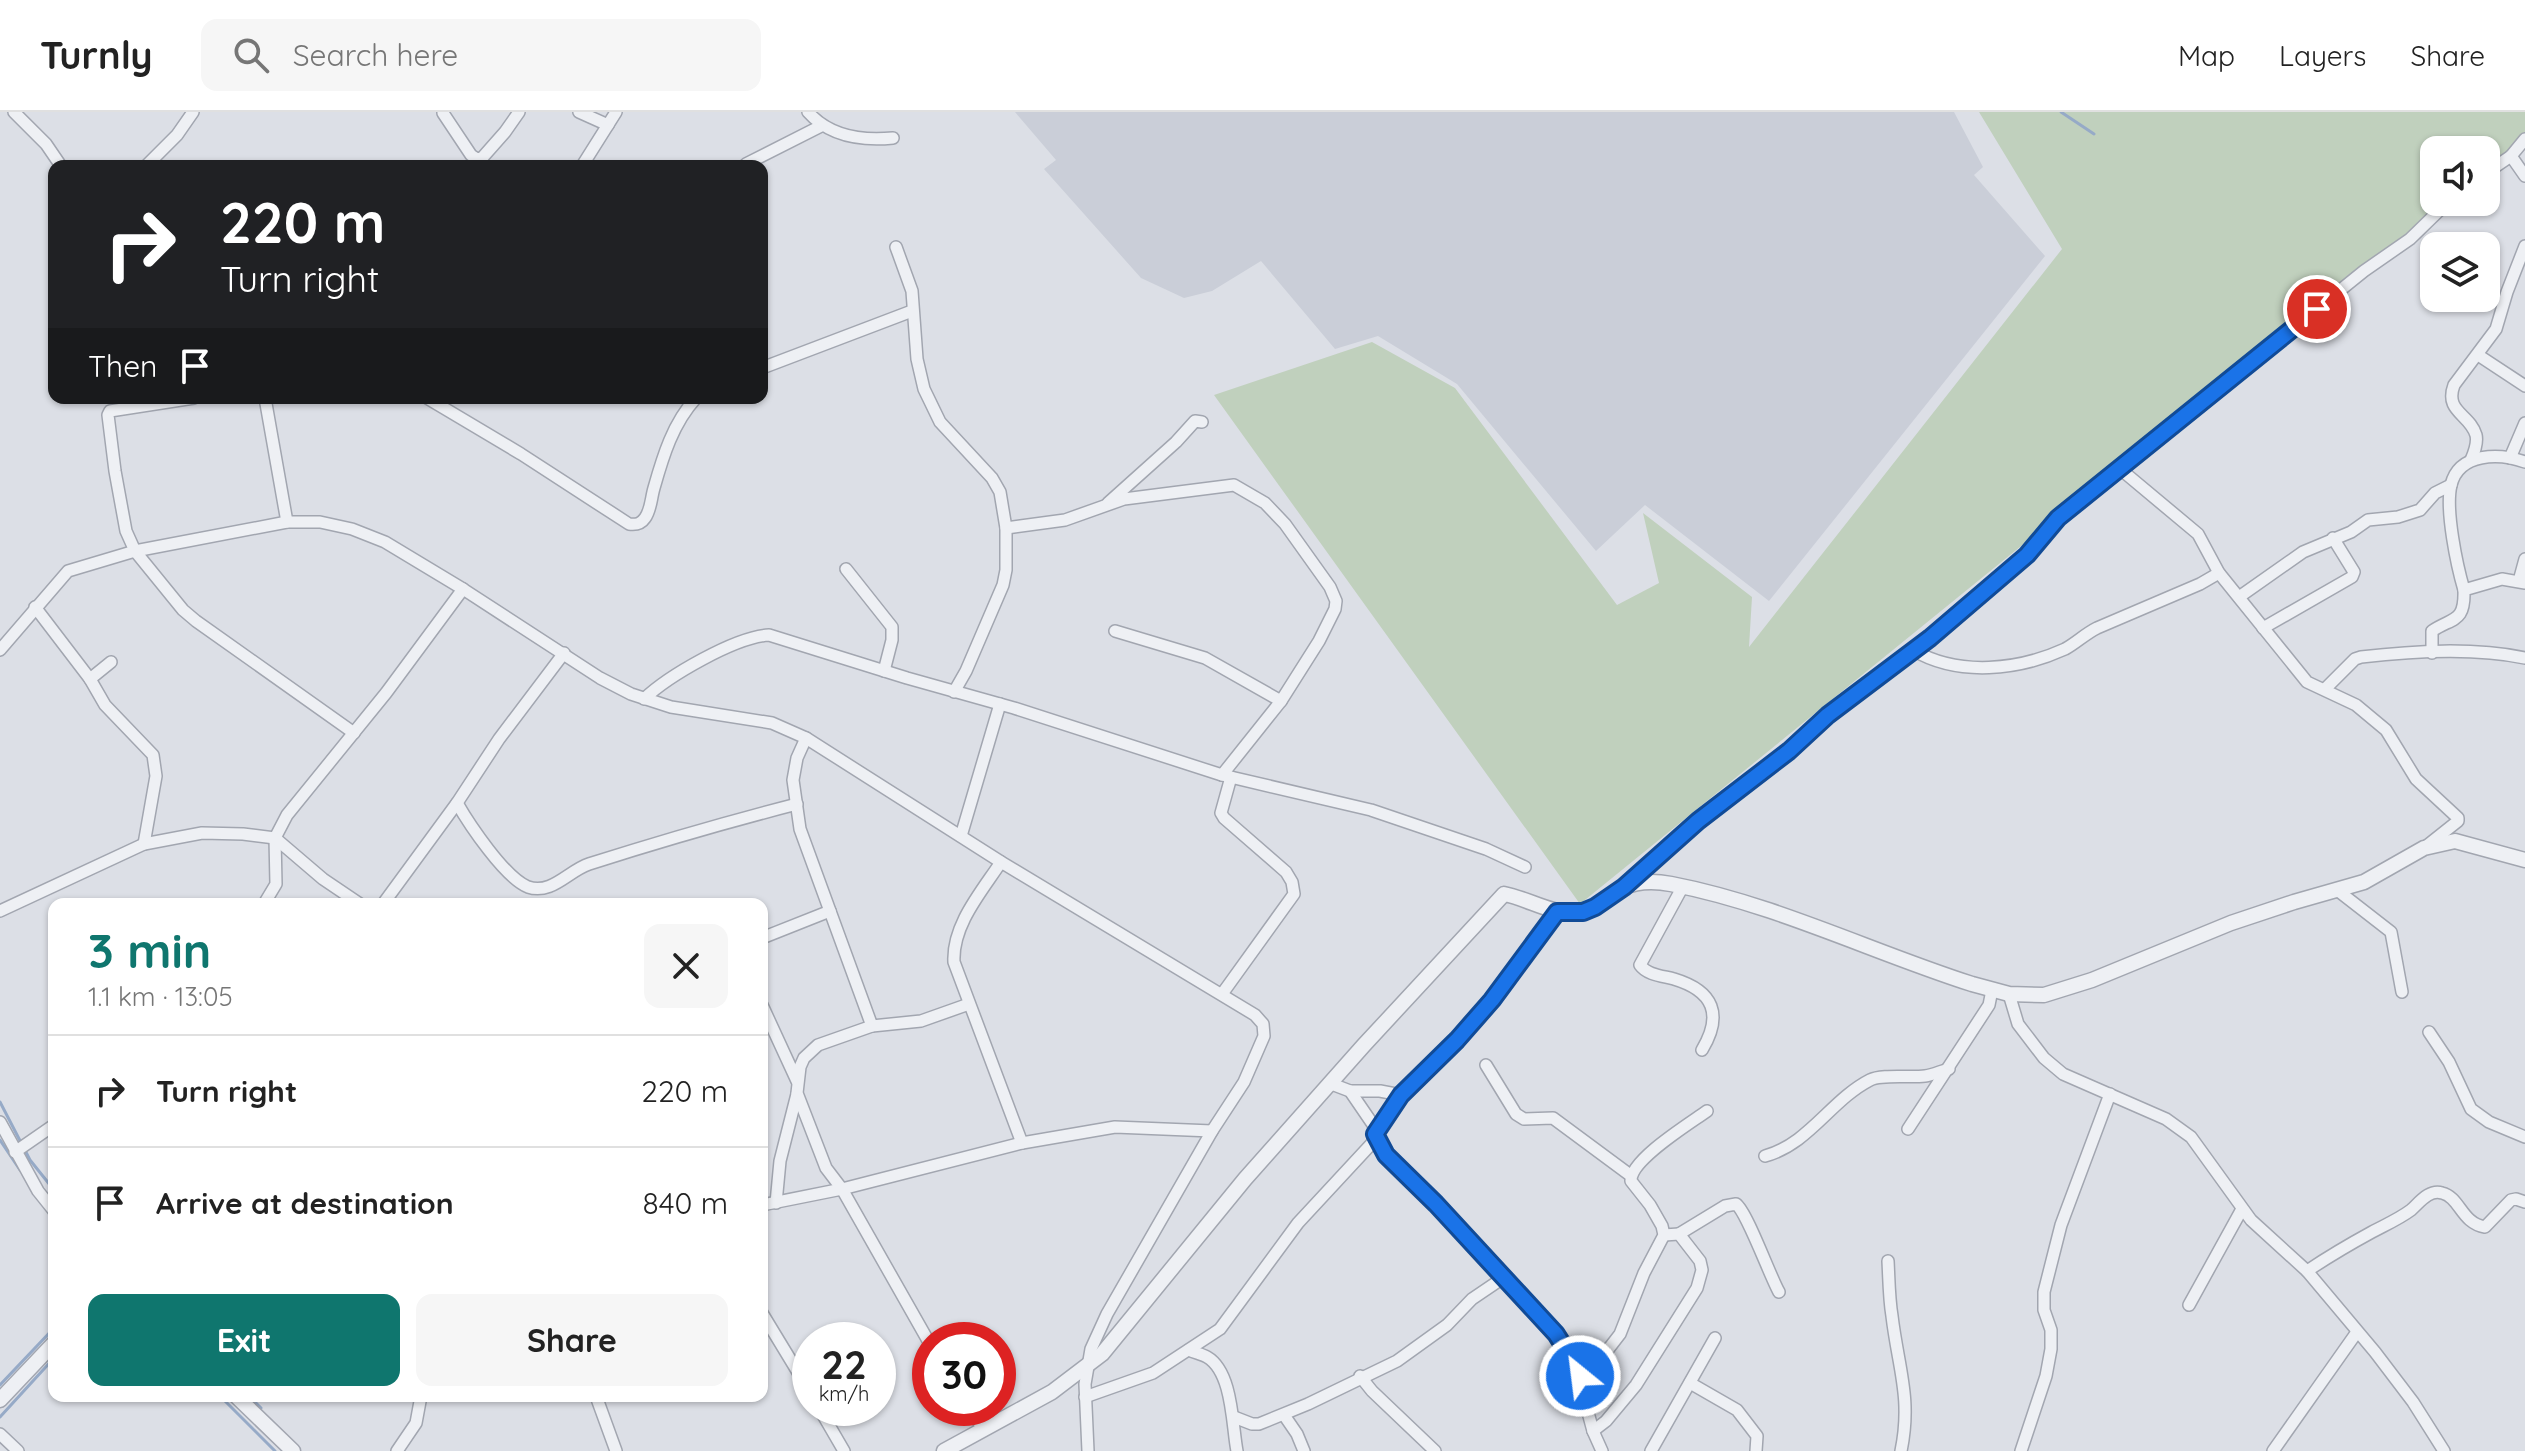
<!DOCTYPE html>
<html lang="en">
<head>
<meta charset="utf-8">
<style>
  body { margin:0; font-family:Quicksand,sans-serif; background:#f6f6f6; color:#222; height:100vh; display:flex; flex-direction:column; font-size:30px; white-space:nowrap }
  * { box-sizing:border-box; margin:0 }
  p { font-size:26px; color:#767676 }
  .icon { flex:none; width:44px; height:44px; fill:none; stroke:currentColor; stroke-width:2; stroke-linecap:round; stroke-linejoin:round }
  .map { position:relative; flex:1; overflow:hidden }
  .drawer { position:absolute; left:48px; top:786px; width:720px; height:504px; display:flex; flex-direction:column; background:#fff; border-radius:16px; box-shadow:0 2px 6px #0004 }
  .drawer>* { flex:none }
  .guide { position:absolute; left:48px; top:48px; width:720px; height:244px; border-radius:16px; box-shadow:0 2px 6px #0004; background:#202124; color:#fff; overflow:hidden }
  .buttons { position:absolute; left:2420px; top:24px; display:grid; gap:16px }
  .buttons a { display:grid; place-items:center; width:80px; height:80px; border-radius:16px; background:#fff; box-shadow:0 2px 6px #0004; font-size:40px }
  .speed { position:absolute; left:792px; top:1210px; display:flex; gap:16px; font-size:40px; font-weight:700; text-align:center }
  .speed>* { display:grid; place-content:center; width:104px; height:104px; border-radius:50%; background:#fff; box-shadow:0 2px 6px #0004; line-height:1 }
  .speed small { font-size:20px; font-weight:400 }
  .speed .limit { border:12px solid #d22; background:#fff; color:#111 }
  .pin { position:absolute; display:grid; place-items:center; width:68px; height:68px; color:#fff; margin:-34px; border:4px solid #fff; border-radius:50%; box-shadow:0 2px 8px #0007 }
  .me { position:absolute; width:88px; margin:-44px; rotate:331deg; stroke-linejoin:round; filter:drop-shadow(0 0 6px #0008) }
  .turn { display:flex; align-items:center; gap:28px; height:168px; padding:0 40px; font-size:36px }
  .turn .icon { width:104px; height:104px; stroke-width:2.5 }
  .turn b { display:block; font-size:56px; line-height:68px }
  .then { display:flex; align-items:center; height:76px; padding:0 40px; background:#0003; gap:16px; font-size:30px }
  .round { display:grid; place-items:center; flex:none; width:84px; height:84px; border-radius:16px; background:#f6f6f6 }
  .summary { display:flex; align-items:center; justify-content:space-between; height:136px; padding:0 40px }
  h1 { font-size:48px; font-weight:700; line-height:60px; color:#0f766e }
  .button { display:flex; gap:16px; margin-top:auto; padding:16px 40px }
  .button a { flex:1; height:92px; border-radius:16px; background:#0f766e; color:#fff; font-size:32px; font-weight:700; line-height:92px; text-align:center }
  .button a+a { background:#f6f6f6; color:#222 }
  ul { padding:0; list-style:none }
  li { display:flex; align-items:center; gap:24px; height:112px; padding:0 40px; border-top:2px solid #e0e0e0 }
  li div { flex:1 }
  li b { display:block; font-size:30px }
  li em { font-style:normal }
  header { display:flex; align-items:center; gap:48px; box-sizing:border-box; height:112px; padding:0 40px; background:#fff; border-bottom:2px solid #e0e0e0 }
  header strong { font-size:38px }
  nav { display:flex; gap:44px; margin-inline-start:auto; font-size:28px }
  .search { width:560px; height:72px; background:#f6f6f6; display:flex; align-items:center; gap:20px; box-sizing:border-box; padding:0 28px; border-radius:16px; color:#767676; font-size:30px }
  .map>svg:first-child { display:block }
  .built { fill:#caced8 }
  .green { fill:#c0d0bd }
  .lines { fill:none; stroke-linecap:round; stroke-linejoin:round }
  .stream { stroke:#96aac7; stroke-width:3 }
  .minor-casing { stroke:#a2a6b0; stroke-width:14 }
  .tertiary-casing { stroke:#a2a6b0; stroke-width:17 }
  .minor { stroke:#eef0f4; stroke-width:11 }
  .tertiary { stroke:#eef0f4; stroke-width:14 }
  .route-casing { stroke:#114b97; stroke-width:20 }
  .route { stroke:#1a73e8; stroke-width:14 }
</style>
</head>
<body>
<header>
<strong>Turnly</strong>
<div class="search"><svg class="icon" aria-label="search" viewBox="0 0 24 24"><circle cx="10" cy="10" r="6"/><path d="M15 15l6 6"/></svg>Search here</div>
<nav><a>Map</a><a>Layers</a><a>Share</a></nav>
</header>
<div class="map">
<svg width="2525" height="1339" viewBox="0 0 2525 1339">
  <rect width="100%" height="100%" fill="#dcdfe6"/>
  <!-- built -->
  <path class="built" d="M1015 0H1954L1983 55 1974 63 2045 144 1769 489 1645 393 1596 439 1457 272 1378 224 1335 237 1261 149 1212 179 1184 186 1141 166 1044 57 1056 48Z"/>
  <!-- green -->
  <path class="green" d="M1979 0H2525V25L2486 56V38H2434V90H2445L1580 792 1214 283 1372 230 1455 276 1617 493 1659 471 1643 401 1752 485 1749 535 2062 137Z"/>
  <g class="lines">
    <!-- stream -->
    <g class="stream">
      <path d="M2061 0 2094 22"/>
      <path d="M0 990 30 1048 54 1078"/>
      <path d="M0 1028 20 1058"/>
      <path d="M0 1273 54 1216"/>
      <path d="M220 1284 275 1339"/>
      <path d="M249 1284 261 1296"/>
      <path d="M0 1305 54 1246"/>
    </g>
    <!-- minor casing -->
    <g class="minor-casing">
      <g id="minor">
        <path d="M14 0 46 32 61 54"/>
        <path d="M579 0 608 13"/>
        <path d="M808 0C829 24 862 29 893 26"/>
        <path d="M443 1 471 43 477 47 482 46 505 20 519 0"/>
        <path d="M2511 44 2525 64"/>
        <path d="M746 52 821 14"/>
        <path d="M146 54 177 23 193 0"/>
        <path d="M582 54 616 0"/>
        <path d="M2486 61 2511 44 2525 27"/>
        <path d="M896 135 912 179 917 247 924 277 940 310 992 366 1000 380 1006 416V458L1003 473 966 559 954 580"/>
        <path d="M2478 243 2525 274"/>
        <path d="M762 256 912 199"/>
        <path d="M194 286 110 299 108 303 115 359 126 419 135 439 183 498 196 509 354 621"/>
        <path d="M265 286 287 410"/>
        <path d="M427 286 521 342 629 412C636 413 641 412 645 406 651 398 651 386 654 376 663 344 673 311 696 286"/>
        <path d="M2510 346 2525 311"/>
        <path d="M2471 348C2474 341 2478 331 2476 323 2470 302 2444 300 2454 273L2496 217 2507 180 2525 134"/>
        <path d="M2119 356 2198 422 2219 461 2307 570 2356 593 2386 618 2416 667 2458 706V709L2424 736"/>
        <path d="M1108 391 1176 330 1195 309 1202 310"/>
        <path d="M1006 416 1065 408 1124 387 1234 373 1265 391 1285 412 1330 475 1336 489 1335 497 1319 529 1281 589 1222 663"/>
        <path d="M846 457 892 515V528L884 559"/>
        <path d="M2519 469 2525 447"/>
        <path d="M2464 478C2457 454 2445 398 2451 373 2459 340 2500 341 2525 350"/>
        <path d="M2239 485 2303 440 2351 420 2368 408 2398 405 2420 398 2435 381 2451 373"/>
        <path d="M35 495 90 567 105 593 153 643 156 664 144 732"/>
        <path d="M2263 516 2352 465 2354 460 2333 426"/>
        <path d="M1115 519 1205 546 1281 589"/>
        <path d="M0 538 68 459 135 439 287 410H320L352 417 385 430 463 477 600 566 631 582 671 595 772 611 806 626 1001 750 1255 903 1263 912 1264 924 1244 970 1212 1019 1107 1202 1091 1237 1085 1272 1088 1339"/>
        <path d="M1913 538C1959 565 2019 558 2065 537 2076 531 2085 522 2097 516L2200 472 2219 461"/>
        <path d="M2432 541V519C2453 505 2465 511 2464 478L2502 467 2525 471"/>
        <path d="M90 567 111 550"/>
        <path d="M2325 577 2355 547 2361 545C2413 539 2473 535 2525 546"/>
        <path d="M644 587C668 564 735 525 769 523L907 566 1014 596 1222 663 1371 698 1486 737 1525 755"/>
        <path d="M806 626 797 646 793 668 800 717 872 914"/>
        <path d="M457 691C469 712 505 766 528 775 552 783 568 759 589 752 658 730 727 710 797 692"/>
        <path d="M961 724 1000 592"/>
        <path d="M1001 750C982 779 952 813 954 850L1022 1031"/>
        <path d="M1625 775C1676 726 1733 684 1788 639 1802 628 1814 614 1829 603 1908 541 1994 484 2058 406L2364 159 2410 127 2448 90"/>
        <path d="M1682 776 1640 853C1647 863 1663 864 1674 867 1714 879 1723 903 1702 938"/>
        <path d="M2337 778 2391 820 2402 880"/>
        <path d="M264 792 276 772 275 726 287 703 386 581 463 477"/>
        <path d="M383 792 457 691 499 627 564 541"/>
        <path d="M0 799 144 732 202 721 243 722 275 726 323 767 360 792"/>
        <path d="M1557 800 1492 888 1457 928 1401 983 1375 1022 1386 1043 1436 1092 1556 1222 1575 1252 1593 1319 1602 1339"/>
        <path d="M762 826 830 799"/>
        <path d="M1222 882 1294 782 1292 770 1286 760 1224 706 1221 701 1231 665"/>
        <path d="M2009 882 2018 912 2044 946 2063 962 2166 1007 2191 1025 2251 1108 2307 1159 2375 1240 2413 1290 2444 1339"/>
        <path d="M762 893 797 969"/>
        <path d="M2429 920 2449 950 2471 997 2489 1010 2525 1025"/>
        <path d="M1486 953 1516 1002 1524 1007 1553 1006 1630 1063"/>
        <path d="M1329 971 1350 979 1376 1017"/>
        <path d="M1350 979H1380L1401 983"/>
        <path d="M0 1010 38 1079 54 1099"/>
        <path d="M1908 1017 1989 893 1992 878"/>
        <path d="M15 1040 54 1013"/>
        <path d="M1765 1044C1809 1032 1831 988 1870 968 1882 962 1910 966 1925 964 1933 963 1941 959 1949 957"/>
        <path d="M776 1091 780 1049 797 982"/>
        <path d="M762 1093 842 1077 1022 1031 1115 1015 1212 1019"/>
        <path d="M1679 1122 1725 1094 1736 1092C1747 1100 1769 1162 1779 1180"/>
        <path d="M1888 1149C1889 1167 1889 1186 1892 1204 1898 1255 1912 1286 1901 1339"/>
        <path d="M2307 1159C2328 1145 2350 1132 2372 1120 2385 1113 2399 1107 2411 1098 2419 1091 2429 1077 2442 1081 2460 1085 2461 1111 2485 1115L2511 1088 2516 1087 2525 1090"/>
        <path d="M2189 1193 2242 1097"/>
        <path d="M762 1201 810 1280"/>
        <path d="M930 1232 842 1077 826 1056 797 981 800 955 804 946 818 933 872 914 921 909 969 892"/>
        <path d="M1189 1238C1195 1241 1202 1242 1207 1245 1233 1260 1232 1314 1237 1339"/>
        <path d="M1360 1264 1372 1279 1435 1339"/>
        <path d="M1580 1264 1603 1244 1620 1222 1644 1161 1664 1123 1662 1114 1650 1093 1631 1069C1630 1048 1689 1012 1707 999"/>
        <path d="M1690 1271 1737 1298 1757 1324 1756 1339"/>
        <path d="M596 1284 616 1339"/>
        <path d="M1085 1285 1153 1261 1220 1217 1298 1111 1375 1028"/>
        <path d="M819 1296 844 1339"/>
        <path d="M969 1296 984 1318"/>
        <path d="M1284 1303 1297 1322 1304 1339"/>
        <path d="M1234 1305 1252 1312H1259L1308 1292 1397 1249 1447 1213 1472 1187 1503 1166"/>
        <path d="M1593 1319 1606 1309 1636 1273 1697 1176 1702 1158 1700 1149 1679 1122 1664 1123"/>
        <path d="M0 1322 18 1339"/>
        <path d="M397 1339 416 1311 421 1284"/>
        <path d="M1651 1339 1715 1226"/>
        <path d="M2021 1339 2046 1264 2051 1237V1218L2044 1198V1180L2061 1113 2110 982"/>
        <path d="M2273 1339 2357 1220"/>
      </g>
    </g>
    <!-- tertiary casing -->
    <g class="tertiary-casing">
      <g id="tertiary">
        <path d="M236 1284 293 1339"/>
        <path d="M0 1288 54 1231"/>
        <path d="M944 1339 1052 1280 1102 1242 1245 1067 1364 933 1504 782C1530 787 1553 804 1580 800 1597 798 1608 784 1623 776 1637 769 1655 769 1671 772 1775 792 1872 840 1972 872L2009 882 2044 883 2092 868 2231 811 2294 790 2364 770 2424 736 2455 729 2525 748"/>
      </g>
    </g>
    <!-- minor -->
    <use href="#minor" class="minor"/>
    <!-- tertiary -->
    <use href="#tertiary" class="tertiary"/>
  </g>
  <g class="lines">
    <!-- route casing -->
    <g class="route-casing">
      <path id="route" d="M1580 1264 1575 1252 1556 1222 1436 1092 1386 1043 1375 1022 1401 983 1457 928 1492 888 1557 800H1583L1595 795 1624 775 1698 709 1789 639 1828 603 1930 526 2027 443 2058 406 2317 197"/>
    </g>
    <!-- route -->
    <use href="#route" class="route"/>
  </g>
</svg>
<div class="buttons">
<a><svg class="icon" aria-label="sound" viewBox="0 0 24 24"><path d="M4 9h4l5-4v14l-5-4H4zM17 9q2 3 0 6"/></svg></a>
<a><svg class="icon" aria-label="layers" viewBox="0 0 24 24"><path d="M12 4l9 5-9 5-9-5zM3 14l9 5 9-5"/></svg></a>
</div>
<div class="speed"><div>22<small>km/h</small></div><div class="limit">30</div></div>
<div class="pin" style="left:2317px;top:197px;background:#d93025"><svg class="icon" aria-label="arrive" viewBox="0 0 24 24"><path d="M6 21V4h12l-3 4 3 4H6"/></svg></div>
<svg class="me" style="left:1580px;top:1264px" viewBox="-20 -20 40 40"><circle r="17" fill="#1a73e8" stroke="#fff" stroke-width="3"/><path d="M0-11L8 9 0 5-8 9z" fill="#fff"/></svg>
<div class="guide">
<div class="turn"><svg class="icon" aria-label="right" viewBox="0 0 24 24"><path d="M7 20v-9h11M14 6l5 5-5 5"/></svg><div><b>220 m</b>Turn right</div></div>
<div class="then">Then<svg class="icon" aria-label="arrive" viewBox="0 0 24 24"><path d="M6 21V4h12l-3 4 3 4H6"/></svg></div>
</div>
<section class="drawer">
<div class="summary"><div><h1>3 min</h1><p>1.1 km · 13:05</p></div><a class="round"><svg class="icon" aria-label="close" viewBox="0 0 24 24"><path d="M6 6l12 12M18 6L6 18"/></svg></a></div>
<ul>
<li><svg class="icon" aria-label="right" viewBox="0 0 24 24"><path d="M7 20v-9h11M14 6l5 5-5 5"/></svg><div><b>Turn right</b></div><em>220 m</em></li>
<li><svg class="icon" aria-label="arrive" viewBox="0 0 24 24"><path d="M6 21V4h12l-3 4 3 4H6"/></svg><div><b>Arrive at destination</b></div><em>840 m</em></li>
</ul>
<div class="button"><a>Exit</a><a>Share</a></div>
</section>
</div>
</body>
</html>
